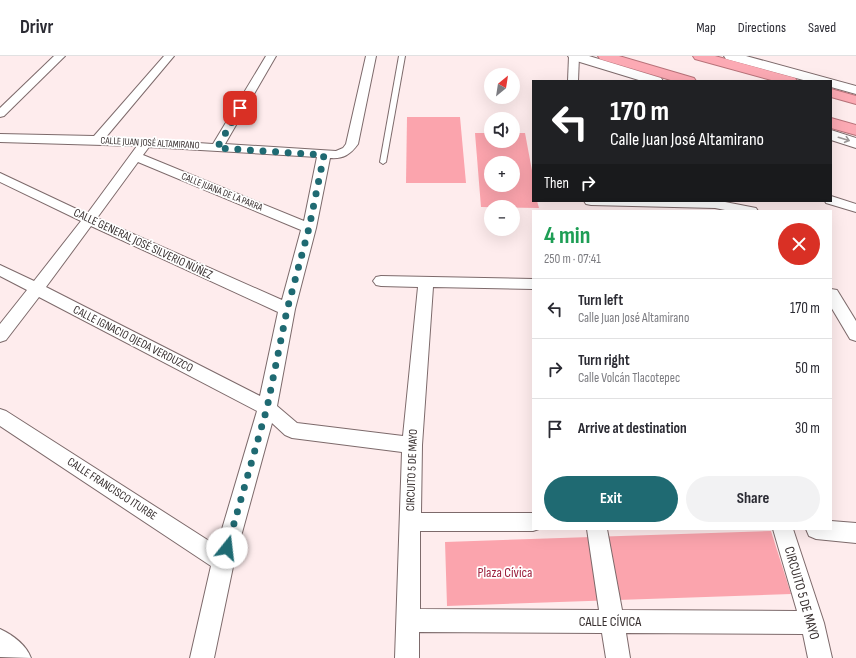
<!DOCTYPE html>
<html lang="en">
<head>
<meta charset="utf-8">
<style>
  body { margin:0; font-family:"Sofia Sans Condensed",sans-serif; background:#f2f2f3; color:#2b2b33; height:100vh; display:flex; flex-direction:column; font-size:15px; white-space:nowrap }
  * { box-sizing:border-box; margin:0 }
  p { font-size:13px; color:#7c7c81 }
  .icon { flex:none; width:22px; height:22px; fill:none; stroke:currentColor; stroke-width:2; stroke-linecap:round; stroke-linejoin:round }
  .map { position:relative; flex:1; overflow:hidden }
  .details { position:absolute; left:532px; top:154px; width:300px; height:320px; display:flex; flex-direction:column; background:#fff; border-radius:0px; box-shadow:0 4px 16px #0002 }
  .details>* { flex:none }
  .guide { position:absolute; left:532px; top:24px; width:300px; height:122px; border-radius:0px; box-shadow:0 4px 16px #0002; background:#202124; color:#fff; overflow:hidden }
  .needle { width:26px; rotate:30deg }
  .buttons { position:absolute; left:484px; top:12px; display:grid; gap:8px }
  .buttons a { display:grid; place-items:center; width:36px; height:36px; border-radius:50%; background:#fff; box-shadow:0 4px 16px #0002; font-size:20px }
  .pin { position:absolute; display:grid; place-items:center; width:34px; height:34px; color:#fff; margin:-17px; border-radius:8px; box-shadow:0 2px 6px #0006 }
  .me { position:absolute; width:44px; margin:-22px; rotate:16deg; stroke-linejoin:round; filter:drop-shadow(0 0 3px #0008) }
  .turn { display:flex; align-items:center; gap:14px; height:84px; padding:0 12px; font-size:18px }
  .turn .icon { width:52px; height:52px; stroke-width:2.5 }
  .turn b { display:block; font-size:28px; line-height:34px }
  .then { display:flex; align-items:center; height:38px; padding:0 12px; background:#0003; gap:8px; font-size:15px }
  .round { display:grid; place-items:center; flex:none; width:42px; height:42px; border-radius:21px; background:#f2f2f3 }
  .headline { display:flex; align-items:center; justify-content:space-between; height:68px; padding:0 12px }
  h1 { font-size:24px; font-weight:700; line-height:30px; color:#1e9e55 }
  .primary-button { display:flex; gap:8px; margin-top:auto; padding:8px 12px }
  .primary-button a { flex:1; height:46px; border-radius:24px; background:#1f6a72; color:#fff; font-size:16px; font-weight:700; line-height:46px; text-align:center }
  .primary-button a+a { background:#f2f2f3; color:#2b2b33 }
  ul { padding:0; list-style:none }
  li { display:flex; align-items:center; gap:12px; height:60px; padding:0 12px; border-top:1px solid #e1e1e2 }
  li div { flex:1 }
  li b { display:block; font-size:15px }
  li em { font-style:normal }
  header { display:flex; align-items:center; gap:24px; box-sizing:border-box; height:56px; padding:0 20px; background:#fff; border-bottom:1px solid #e1e1e2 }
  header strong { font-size:19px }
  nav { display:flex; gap:22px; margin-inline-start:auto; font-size:14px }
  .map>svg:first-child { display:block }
  .green { fill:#fba4ad; fill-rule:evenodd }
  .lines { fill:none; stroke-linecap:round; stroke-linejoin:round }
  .service-casing { stroke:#7d6a6b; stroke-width:2 }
  .minor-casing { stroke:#7d6a6b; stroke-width:2 }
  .secondary-casing { stroke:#7d6a6b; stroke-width:2 }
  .trunk-casing { stroke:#b77279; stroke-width:2 }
  .service { fill:#fff; fill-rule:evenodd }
  .minor { fill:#fff; fill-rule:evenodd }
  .secondary { fill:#fff; fill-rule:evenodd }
  .trunk { fill:#fcaab4; fill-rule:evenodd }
  .oneway { stroke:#9c9898 }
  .route { stroke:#1f6a72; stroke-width:7; stroke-dasharray:0 12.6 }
  .labels { text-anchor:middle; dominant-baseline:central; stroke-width:3.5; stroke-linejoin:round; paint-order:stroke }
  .far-street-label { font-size:10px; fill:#383030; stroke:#fff }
  .street-label { font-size:12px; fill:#383030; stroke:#fff }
  .near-park-label { font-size:14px; fill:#9b203d; stroke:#fff }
  .near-street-label { font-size:14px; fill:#383030; stroke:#fff }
</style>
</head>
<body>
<header>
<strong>Drivr</strong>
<nav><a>Map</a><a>Directions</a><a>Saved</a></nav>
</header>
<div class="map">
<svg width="856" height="602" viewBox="0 0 856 602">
  <rect width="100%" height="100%" fill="#feeced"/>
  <!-- green -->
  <g class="green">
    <path d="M407 61H460L466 127H406Z"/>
    <path d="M475 77H491V85H513V77H525L533 120V145H537L539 152 481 151ZM491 107H513V129H491Z"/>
    <path d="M771 475 791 538 447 550 445 486Z"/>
  </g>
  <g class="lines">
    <!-- service casing -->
    <g class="service-casing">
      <path id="service" d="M399 0H405L386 106 383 108 380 106Z"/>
    </g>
    <!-- minor casing -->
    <g class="minor-casing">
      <g id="minor">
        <path d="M54 0H65L4 60 0 61V52Z"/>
        <path d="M164 0H174L106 81 213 88 266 0H276L225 88 336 95 343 92 346 88 366 0H376L358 88C350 99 343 103 330 102L316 172 295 253 277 350 297 367 403 380 418 231 381 230 376 229 373 225 376 221 381 220 533 223V233L433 231 422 389 421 457H533V473H539L533 475H420V553L599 554 587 473H607L622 554 797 555 773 473H793L824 567 832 602H808L803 578 626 577 630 602H606L602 577 419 576V602H395L402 396 292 382 285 379 272 367 234 506 214 602H190L211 510 0 370V353L6 355 217 490 257 355 39 241 6 284 0 286V268L27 234 0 220V209L34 225 81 165 0 126V117L87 158 137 90 0 86V78L94 80ZM149 91 317 101 304 165 143 99ZM138 106 301 174 282 244 97 162ZM91 170 278 256 260 340 46 231Z"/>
        <path d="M569 0H579L578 25H568Z"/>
        <path d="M831 140 856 148V156L826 147 825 145H831Z"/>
        <path d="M584 145H720L756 152 758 155H730L715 152 591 149 586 148Z"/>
        <path d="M831 233 837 234 856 265V285L850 283 831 251Z"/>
        <path d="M831 465 856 467V487L816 483 809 480 806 473H831Z"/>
        <path d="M0 573C13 579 26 589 31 602L0 601Z"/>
      </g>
    </g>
    <!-- secondary casing -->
    <g class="secondary-casing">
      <g id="secondary">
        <path d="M568 0H589L661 22 663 25H642L570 3Z"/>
        <path d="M724 0H746L856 30V38L831 31V25H807L726 3Z"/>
        <path d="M831 74 856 82V92L831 84Z"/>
      </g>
    </g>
    <!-- trunk casing -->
    <g class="trunk-casing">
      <g id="trunk">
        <path d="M598 0H619L694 22 696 25H674L600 3Z"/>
        <path d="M693 0H715L795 22 797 25H775L695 3Z"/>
        <path d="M831 33 856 40V48L831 41Z"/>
        <path d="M831 62 856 69V79L831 72Z"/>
      </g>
    </g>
    <!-- service -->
    <use href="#service" class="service"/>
    <!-- minor -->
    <use href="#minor" class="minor"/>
    <!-- secondary -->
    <use href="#secondary" class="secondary"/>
    <!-- trunk -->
    <use href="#trunk" class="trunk"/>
  </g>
  <!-- one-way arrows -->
  <defs><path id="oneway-shaft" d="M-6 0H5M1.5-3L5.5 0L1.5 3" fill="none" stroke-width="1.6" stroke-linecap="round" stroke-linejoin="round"/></defs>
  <use class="oneway" href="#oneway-shaft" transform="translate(844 83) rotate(17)"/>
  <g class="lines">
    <!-- route -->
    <path class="route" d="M227 492 267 352 287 254 309 172 324 99 217 92 240 52"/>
  </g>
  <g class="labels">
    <!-- far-street labels -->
    <g class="far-street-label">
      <text transform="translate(150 87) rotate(3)">CALLE JUAN JOSÉ ALTAMIRANO</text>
      <text transform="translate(222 136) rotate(22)">CALLE JUANA DE LA PARRA</text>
    </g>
    <!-- street labels -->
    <g class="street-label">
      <text transform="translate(143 188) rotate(25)">CALLE GENERAL JOSÉ SILVERIO NÚÑEZ</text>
      <text transform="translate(133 283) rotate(27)">CALLE IGNACIO OJEDA VERDUZCO</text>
      <text transform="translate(412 414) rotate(-88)">CIRCUITO 5 DE MAYO</text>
      <text transform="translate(112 433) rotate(33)">CALLE FRANCISCO ITURBE</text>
    </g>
    <!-- near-park labels -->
    <g class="near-park-label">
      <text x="505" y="516">Plaza Cívica</text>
    </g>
    <!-- near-street labels -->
    <g class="near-street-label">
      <text transform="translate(802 537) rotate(74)">CIRCUITO 5 DE MAYO</text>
      <text x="610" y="565">CALLE CÍVICA</text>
    </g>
  </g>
</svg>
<div class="buttons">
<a><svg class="needle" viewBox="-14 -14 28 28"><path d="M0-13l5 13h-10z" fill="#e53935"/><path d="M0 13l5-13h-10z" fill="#7c7c81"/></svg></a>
<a><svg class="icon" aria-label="sound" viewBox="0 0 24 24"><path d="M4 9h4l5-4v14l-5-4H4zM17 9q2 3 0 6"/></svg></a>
<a>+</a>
<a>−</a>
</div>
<div class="pin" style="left:240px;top:52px;background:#d93025"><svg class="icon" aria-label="arrive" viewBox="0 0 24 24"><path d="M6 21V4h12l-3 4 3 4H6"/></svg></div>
<svg class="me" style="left:227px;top:492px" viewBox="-20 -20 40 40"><circle r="19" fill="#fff"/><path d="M0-13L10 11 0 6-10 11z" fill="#1f6a72"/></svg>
<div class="guide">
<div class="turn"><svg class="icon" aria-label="left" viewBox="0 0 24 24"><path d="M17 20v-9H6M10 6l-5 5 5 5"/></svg><div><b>170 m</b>Calle Juan José Altamirano</div></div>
<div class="then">Then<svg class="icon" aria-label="right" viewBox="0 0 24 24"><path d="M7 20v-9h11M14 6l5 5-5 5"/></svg></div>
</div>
<section class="details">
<div class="headline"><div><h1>4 min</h1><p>250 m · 07:41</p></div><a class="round" style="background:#d93025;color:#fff"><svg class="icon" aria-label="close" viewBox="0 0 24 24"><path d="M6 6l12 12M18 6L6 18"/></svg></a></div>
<ul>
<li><svg class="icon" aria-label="left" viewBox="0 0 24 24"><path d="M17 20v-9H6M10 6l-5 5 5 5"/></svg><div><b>Turn left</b><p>Calle Juan José Altamirano</p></div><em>170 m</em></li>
<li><svg class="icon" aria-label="right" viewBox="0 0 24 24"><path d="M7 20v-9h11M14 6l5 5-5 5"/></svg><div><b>Turn right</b><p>Calle Volcán Tlacotepec</p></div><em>50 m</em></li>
<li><svg class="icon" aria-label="arrive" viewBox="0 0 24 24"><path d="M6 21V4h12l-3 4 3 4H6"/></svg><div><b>Arrive at destination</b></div><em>30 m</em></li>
</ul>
<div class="primary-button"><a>Exit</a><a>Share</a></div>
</section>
</div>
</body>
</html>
